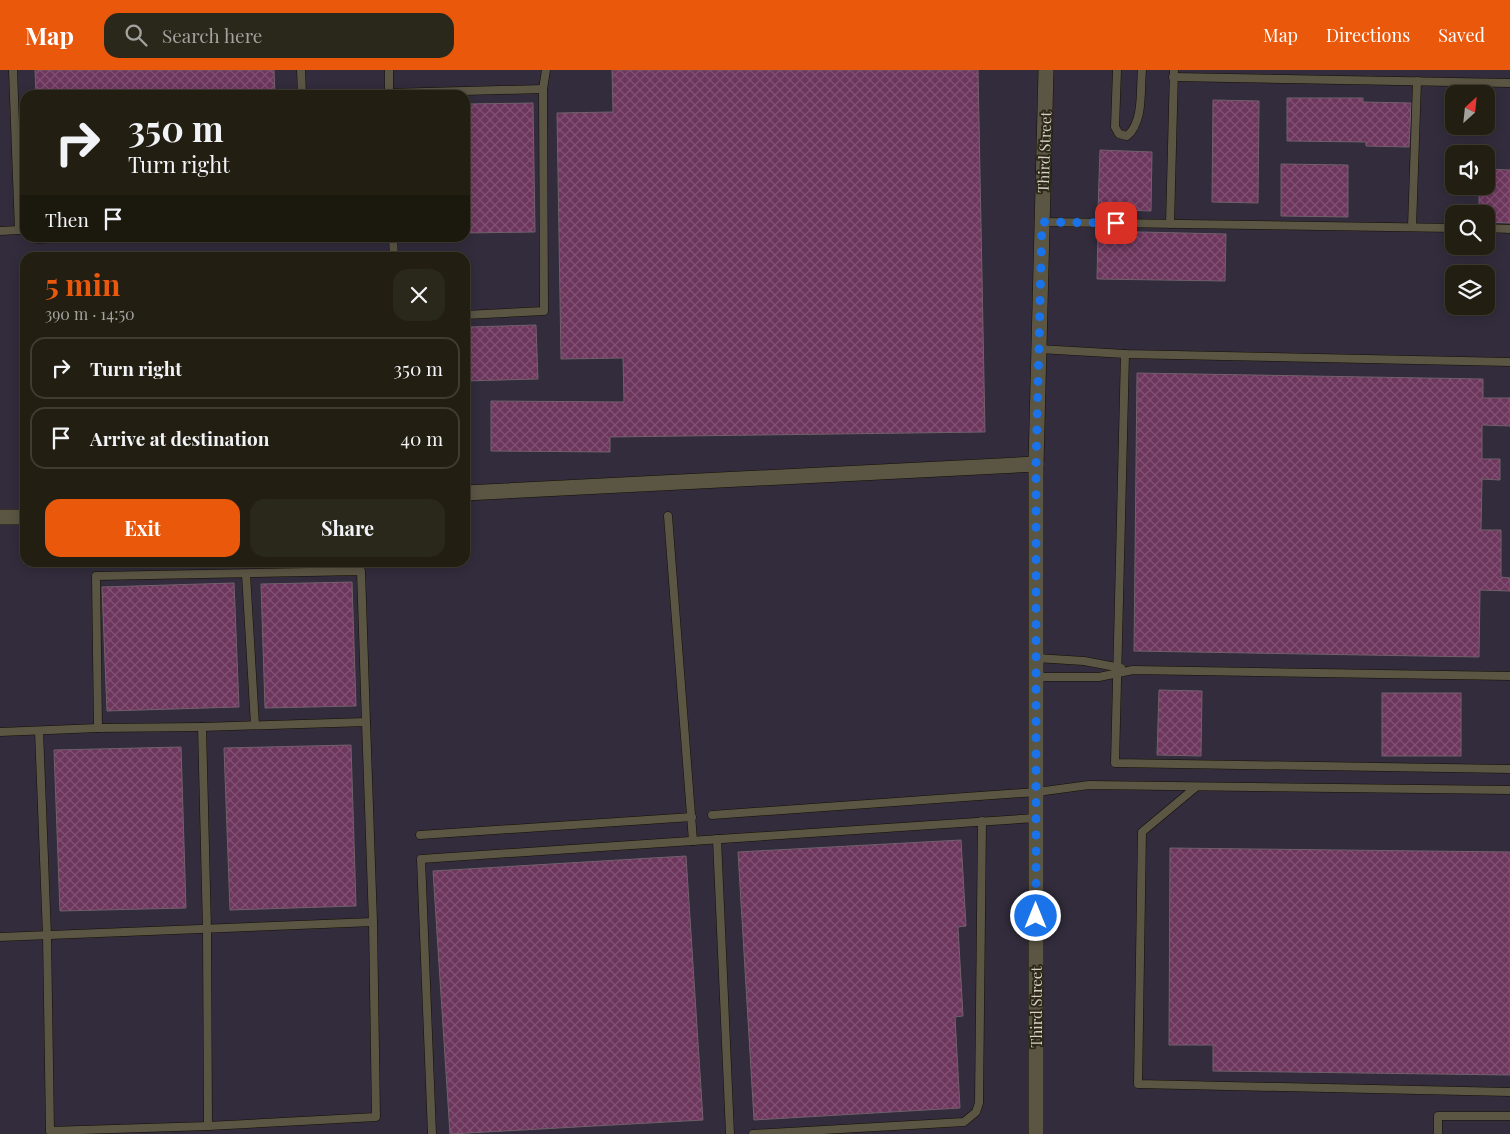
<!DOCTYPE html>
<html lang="en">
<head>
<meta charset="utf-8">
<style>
  body { margin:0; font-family:"Playfair Display",serif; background:#2a271b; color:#f1f3f6; height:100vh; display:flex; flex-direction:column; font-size:19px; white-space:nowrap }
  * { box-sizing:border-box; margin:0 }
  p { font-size:16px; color:#a2a29f }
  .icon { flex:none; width:28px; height:28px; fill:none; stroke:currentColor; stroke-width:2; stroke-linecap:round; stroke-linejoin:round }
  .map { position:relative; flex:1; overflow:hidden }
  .panel { position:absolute; left:20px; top:182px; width:450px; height:315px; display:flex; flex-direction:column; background:#221e12; border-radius:15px; box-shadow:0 2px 12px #0003,0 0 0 1px #3f3c32 }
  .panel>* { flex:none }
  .hud { position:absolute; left:20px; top:20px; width:450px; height:152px; border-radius:15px; box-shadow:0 2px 12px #0003,0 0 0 1px #3f3c32; background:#221e12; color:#f1f3f6; overflow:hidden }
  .needle { width:32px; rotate:27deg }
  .buttons { position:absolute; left:1445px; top:15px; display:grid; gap:10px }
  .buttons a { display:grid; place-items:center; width:50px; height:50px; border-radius:10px; background:#221e12; box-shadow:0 2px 12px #0003,0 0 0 1px #3f3c32; font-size:25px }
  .pin { position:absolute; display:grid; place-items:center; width:42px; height:42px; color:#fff; margin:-21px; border-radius:10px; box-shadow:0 2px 8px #0006 }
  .me { position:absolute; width:55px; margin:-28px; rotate:0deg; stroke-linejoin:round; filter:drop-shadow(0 0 4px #0008) }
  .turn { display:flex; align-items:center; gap:18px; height:105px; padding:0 25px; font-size:22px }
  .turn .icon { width:65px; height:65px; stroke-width:2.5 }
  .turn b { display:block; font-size:35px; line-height:42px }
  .then { display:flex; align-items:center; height:48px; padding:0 25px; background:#0003; gap:10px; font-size:19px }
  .round { display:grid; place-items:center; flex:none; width:52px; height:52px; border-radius:15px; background:#2a271b }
  .summary { display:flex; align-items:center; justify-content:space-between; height:85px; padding:0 25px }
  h1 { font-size:30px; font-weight:700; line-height:38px; color:#ea580c }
  .action { display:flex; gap:10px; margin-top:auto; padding:10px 25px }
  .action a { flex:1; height:58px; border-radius:15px; background:#ea580c; color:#fff; font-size:20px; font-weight:700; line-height:58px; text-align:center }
  .action a+a { background:#2a271b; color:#f1f3f6 }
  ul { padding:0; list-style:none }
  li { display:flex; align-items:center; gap:15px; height:62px; margin:0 10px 8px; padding:0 15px; border:2px solid #3f3c32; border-radius:15px }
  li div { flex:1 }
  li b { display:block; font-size:19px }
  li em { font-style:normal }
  header { display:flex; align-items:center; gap:30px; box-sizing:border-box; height:70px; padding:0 25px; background:#ea580c; color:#fff }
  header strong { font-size:24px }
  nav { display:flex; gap:28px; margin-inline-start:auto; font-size:18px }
  .search { width:350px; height:45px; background:#2a271b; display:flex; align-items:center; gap:12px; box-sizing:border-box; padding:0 18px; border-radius:15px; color:#a2a29f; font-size:19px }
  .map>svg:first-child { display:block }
  .industrial { fill:#322c3c; fill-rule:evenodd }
  .building { fill:url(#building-cross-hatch); stroke:#71606b }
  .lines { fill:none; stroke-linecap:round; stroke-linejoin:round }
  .service-casing { stroke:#151003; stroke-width:9 }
  .minor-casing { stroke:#151003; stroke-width:16 }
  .tertiary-casing { stroke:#151003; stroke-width:16 }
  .service { stroke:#5b5544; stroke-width:8 }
  .minor { stroke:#5b5544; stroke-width:15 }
  .tertiary { stroke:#5b5544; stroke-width:15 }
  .route { stroke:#1a73e8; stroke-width:9; stroke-dasharray:0 16.2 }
  .labels { text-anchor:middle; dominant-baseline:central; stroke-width:4; stroke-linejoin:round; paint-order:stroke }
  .street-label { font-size:15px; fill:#d5d1c8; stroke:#2d2818 }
</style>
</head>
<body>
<header>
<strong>Map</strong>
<div class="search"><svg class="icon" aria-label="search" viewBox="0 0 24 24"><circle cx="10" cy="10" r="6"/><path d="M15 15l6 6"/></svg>Search here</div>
<nav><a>Map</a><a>Directions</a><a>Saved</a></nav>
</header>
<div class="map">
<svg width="1510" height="1064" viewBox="0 0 1510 1064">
  <defs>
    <pattern id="building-cross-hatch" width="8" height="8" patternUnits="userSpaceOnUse" patternTransform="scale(1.25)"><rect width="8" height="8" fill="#6d365d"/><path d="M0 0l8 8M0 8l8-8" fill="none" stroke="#815273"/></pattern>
  </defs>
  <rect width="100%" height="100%" fill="#2d2818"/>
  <!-- industrial -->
  <path class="industrial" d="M0 0H1510V1064H0ZM1454 24H1486V56H1454ZM25 25H465V168H25ZM1454 84H1486V116H1454ZM1454 144H1486V176H1454ZM25 188H465V492H25ZM1454 204H1486V236H1454Z"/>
  <!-- building -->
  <g class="building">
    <path d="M35 0H274L275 25H36Z"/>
    <path d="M612 0H978L985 362 610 367V382L491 381V331L624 332 623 288 561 289 557 43 613 42Z"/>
    <path d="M1287 28H1363V32L1411 33 1409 77 1366 76V72L1287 71Z"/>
    <path d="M1213 30 1259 31 1258 133 1212 132Z"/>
    <path d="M533 33 535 162 465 163V34Z"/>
    <path d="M1100 80 1152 82 1151 141 1098 139Z"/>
    <path d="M1281 94 1348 95V147L1281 146Z"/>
    <path d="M1486 99 1510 100V153L1486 152V144H1479V116H1486Z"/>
    <path d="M1098 161 1226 164 1225 211 1097 209Z"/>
    <path d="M536 255 538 309 465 311V281H471L470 257Z"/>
    <path d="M1137 303 1483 309V328H1510V356L1482 355V389H1500V410L1482 409 1481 460H1501V507L1510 508V521L1480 520 1479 587 1134 581Z"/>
    <path d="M352 512 356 636 265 638 261 514Z"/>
    <path d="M234 513 239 637 107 641 102 517Z"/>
    <path d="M1159 620 1202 621 1201 686 1157 685Z"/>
    <rect x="1382" y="623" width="79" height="63"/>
    <path d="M351 675 356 836 230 840 224 678Z"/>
    <path d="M181 677 186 838 60 841 54 680Z"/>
    <path d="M961 770 966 856 958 857 963 946 955 947 960 1038 754 1050 738 782Z"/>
    <path d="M1170 778 1510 782V1005L1213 1001V975H1169Z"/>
    <path d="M686 786 703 1050 450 1064 433 801Z"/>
  </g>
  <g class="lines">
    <!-- service casing -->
    <g class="service-casing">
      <g id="service">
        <path d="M301 0 302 25"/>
        <path d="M389 0V25"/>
        <path d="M1117 0 1115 57 1119 64 1127 66C1144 52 1140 20 1142 0"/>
        <path d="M1173 7 1510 13"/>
        <path d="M389 23 543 19"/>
        <path d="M1042 152 1454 158"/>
        <path d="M1170 154 1174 0"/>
        <path d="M1412 157 1417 11"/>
        <path d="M1486 158 1510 159"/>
        <path d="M0 161 19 160 13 0"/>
        <path d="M35 168 38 169 60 168"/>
        <path d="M393 168 394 188"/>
        <path d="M465 245 544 241 543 19 546 0"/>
        <path d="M1039 279 1125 284 1510 292"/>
        <path d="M1125 284 1115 693 1510 699"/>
        <path d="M668 446 693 771"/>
        <path d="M246 504 255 655"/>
        <path d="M1036 588 1084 591 1121 598"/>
        <path d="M1036 607H1099L1133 600 1510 606"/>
        <path d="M202 657 207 859 208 1056"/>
        <path d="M98 658 96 506 361 501 366 652"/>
        <path d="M39 661 47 865 50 1061 208 1056 376 1047 373 852"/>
        <path d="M0 662 98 658 202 657 366 652 373 852 0 867"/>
        <path d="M1196 717 1142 762 1138 1014 1510 1022"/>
        <path d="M712 745 1037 722 1089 715 1510 720"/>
        <path d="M420 765 692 747"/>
        <path d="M717 769 730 1064"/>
        <path d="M432 1064 421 789 1036 748"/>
        <path d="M753 1064 964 1052 976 1042 979 1033 982 751"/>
        <path d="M1438 1064V1046H1510"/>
      </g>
    </g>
    <!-- minor casing -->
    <g class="minor-casing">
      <g id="minor">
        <path d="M465 423 1036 394"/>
        <path d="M0 447H25"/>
      </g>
    </g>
    <!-- tertiary casing -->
    <g class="tertiary-casing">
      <path id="tertiary" d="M1036 1064V394L1046 0"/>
    </g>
    <!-- service -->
    <use href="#service" class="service"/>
    <!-- minor -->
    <use href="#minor" class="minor"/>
    <!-- tertiary -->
    <use href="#tertiary" class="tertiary"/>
  </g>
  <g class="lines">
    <!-- route -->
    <path class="route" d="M1036 846V394L1042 152 1116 153"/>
  </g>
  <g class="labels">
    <!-- street labels -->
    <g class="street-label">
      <text transform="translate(1044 82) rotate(-88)">Third Street</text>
      <text transform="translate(1036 937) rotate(-90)">Third Street</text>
    </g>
  </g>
</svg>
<div class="buttons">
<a><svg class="needle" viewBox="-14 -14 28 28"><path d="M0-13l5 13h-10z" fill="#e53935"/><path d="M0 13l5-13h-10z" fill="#a2a29f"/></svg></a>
<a><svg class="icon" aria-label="sound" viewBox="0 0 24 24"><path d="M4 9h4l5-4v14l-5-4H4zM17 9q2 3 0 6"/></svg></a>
<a><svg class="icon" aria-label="search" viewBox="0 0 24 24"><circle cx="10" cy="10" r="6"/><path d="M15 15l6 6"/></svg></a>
<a><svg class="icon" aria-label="layers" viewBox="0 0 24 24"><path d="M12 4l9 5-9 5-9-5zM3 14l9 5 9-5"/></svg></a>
</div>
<div class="pin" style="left:1116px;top:153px;background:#d93025"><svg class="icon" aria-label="arrive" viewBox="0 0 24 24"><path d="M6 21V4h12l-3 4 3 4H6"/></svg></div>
<svg class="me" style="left:1036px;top:846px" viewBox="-20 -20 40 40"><circle r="17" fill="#1a73e8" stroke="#fff" stroke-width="3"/><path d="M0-11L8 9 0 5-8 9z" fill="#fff"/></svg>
<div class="hud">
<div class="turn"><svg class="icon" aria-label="right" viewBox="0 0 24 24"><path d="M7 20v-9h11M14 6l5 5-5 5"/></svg><div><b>350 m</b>Turn right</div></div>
<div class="then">Then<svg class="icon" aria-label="arrive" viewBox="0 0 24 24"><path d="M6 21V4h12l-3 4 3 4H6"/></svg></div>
</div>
<section class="panel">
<div class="summary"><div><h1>5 min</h1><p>390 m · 14:50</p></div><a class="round"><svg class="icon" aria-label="close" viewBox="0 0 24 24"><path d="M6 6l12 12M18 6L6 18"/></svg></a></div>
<ul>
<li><svg class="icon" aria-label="right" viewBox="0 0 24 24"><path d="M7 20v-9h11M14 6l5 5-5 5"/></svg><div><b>Turn right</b></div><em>350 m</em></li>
<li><svg class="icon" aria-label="arrive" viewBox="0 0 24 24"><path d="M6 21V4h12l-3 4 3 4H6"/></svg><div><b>Arrive at destination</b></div><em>40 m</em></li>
</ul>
<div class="action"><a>Exit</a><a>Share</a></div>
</section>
</div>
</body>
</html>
